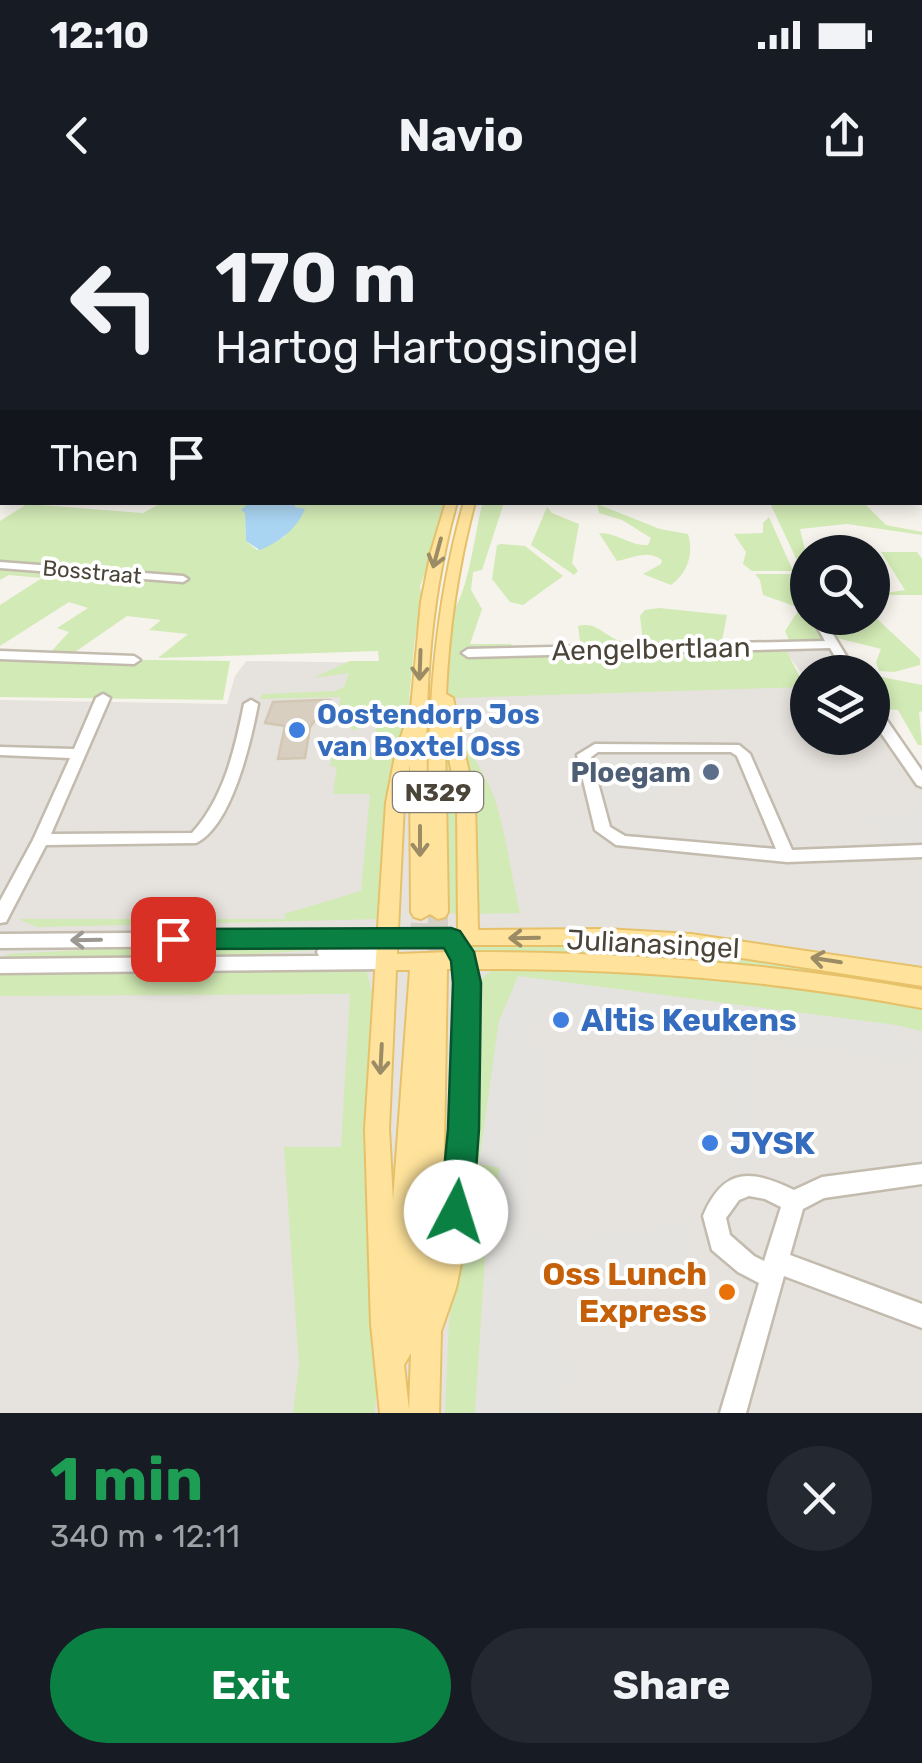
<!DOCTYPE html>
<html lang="en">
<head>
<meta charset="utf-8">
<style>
  body { margin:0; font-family:Rubik,sans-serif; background:#242831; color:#f1f3f6; height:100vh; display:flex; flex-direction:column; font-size:38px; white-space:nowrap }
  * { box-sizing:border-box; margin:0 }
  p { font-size:32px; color:#9ea1a6 }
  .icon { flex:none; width:55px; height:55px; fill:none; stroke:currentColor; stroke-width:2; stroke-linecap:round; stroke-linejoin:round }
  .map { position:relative; height:1213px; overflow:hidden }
  .details { display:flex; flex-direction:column; background:#171b24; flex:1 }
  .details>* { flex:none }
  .guide { position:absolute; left:0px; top:0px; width:922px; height:305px; box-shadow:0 5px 15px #0003; background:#171b24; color:#f1f3f6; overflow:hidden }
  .buttons { position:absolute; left:790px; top:335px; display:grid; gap:20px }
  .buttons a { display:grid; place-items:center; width:100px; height:100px; border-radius:50%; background:#171b24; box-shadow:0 5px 15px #0003; font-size:50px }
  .pin { position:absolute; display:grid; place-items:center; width:85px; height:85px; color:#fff; margin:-42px; border-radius:20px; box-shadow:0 5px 15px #0006 }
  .me { position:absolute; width:110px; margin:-55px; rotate:5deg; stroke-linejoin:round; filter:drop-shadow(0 0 8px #0008) }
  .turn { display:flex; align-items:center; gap:35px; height:210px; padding:0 50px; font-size:45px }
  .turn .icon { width:130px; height:130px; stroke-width:2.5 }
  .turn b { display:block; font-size:70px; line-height:85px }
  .then { display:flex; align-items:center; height:95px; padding:0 50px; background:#0003; gap:20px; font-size:38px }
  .round { display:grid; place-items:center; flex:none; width:105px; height:105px; border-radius:52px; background:#242831 }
  .summary { display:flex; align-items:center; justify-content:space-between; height:170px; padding:0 50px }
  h1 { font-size:60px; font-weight:700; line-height:75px; color:#1e9e55 }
  .action { display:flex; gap:20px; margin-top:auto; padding:20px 50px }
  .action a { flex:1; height:115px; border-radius:60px; background:#0b8043; color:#fff; font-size:40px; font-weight:700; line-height:115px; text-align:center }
  .action a+a { background:#242831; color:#f1f3f6 }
  .status { display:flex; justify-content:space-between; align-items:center; height:70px; padding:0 50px; background:#171b24; direction:ltr }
  .status svg { height:28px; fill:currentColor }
  header { display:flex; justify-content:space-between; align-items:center; height:130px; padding:0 50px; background:#171b24; font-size:45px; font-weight:700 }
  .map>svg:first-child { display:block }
  .industrial { fill:#e6e2dd }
  .green { fill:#d2eab5 }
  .parking { fill:#e5e3e0 }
  .water { fill:#a9d4f2 }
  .building { fill:#d8cfc1; stroke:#d3c7b4; stroke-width:2.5 }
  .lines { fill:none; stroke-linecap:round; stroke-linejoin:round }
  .major-tunnel { stroke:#d4d0c8; stroke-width:20; stroke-dasharray:20 10; stroke-linecap:butt }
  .minor-casing { stroke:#c2bbae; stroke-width:5 }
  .major-casing { stroke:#e6c16a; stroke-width:4 }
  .minor { fill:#fff; fill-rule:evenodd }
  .major { fill:#ffe39c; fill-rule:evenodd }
  .oneway { stroke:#9c8c66 }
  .oneway2 { stroke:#9c9892 }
  .route { fill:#0b8043; stroke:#07532c; stroke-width:2.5 }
  .shop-dot { fill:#3f7fe0; stroke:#fff; stroke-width:4 }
  .service-dot { fill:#5c6f8a; stroke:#fff; stroke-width:4 }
  .food-dot { fill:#e8710a; stroke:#fff; stroke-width:4 }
  .labels { text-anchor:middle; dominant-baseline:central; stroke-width:8; stroke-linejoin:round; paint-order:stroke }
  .far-street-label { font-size:22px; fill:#4b4439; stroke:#fff }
  .shield { fill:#fff; stroke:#817c74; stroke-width:2.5 }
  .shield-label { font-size:25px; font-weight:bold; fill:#4b4439 }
  .street-label { font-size:28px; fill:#4b4439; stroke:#fff }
  .shop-label { font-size:28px; font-weight:bold; fill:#366cbe; stroke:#fff; text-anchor:start }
  .service-label { font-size:28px; font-weight:bold; fill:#4e5e75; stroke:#fff; text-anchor:end }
  .near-shop-label { font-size:32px; font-weight:bold; fill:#366cbe; stroke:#fff; text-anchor:start }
  .near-food-label { font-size:32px; font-weight:bold; fill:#c56008; stroke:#fff; text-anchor:end }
</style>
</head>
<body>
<div class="status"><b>12:10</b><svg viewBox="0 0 49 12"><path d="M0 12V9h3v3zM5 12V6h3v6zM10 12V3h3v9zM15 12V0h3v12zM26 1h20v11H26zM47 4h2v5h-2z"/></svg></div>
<header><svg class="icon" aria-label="back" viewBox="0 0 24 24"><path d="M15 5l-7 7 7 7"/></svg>Navio<svg class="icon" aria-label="share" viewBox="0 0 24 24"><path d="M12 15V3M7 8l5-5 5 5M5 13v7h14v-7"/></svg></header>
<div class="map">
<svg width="922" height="1213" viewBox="0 0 922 1213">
  <rect width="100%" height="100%" fill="#f6f3ec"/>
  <!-- industrial -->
  <g class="industrial">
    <path d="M834 446 852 472H808L807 480 782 447Z"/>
    <path d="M246 461 386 463 377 497 807 486 808 538H872L873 504 922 578V1213H0V500L227 504 235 476Z"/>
  </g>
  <!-- green -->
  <g class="green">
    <path d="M161 303H249L245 313 246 341 257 350 284 337 305 309 295 307V303H449L420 387C425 407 415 428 414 448 406 539 393 629 380 719L37 727 18 719H286L284 714 361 691 370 594H333L337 567 330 566 333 550 374 549 376 524 353 530 336 520 341 497 259 499 263 494 335 491 344 487 349 473 313 478 350 461H379L378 451 158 458 188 434 149 430 161 420 127 416 72 454H49L69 432 57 428 88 408 69 402 0 446V405L42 378 9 375 0 380V321L27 304 143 313Z"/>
    <path d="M488 303H504L482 370 473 372 471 390 482 409 470 444H511L512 451 785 448 805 487 455 498C455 539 486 569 497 606 507 641 512 678 520 713L454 714 450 712 449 693 444 485 450 414C468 398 475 331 482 305Z"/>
    <path d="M770 303H864L886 325 922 332V335L847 324 800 329 807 358V382Z"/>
    <path d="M597 304 660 329 688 334C694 354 688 372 671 385L643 374 661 364 662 360C647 349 633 358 617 361L599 333C618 333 630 346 648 345L651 338 622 320 599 313Z"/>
    <path d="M547 307 552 313 579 324 572 363 578 371 574 375 531 345Z"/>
    <path d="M769 317 793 371H752L743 364 746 352 734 334 763 333V323Z"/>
    <path d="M501 344 525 346 563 376 523 405 510 402 492 379 497 345Z"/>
    <path d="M881 352H917L922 359V395H873L905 390Z"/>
    <path d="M755 374H794L807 404 808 418H813L825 445 789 440 785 431 800 408 763 395 760 380Z"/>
    <path d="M659 408 727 415 722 441 581 448 578 426C603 419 607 449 643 441L640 416 645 410Z"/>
    <path d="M873 415 920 459V465L894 472 879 471 876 462 881 449 833 437 823 418Z"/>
    <path d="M0 458 230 461 223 500 0 497Z"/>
    <path d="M872 475 922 485V511L919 512 922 545H918L898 510 878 508 873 500Z"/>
    <path d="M384 741V746L171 759H0L8 754 161 746Z"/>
    <path d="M473 745 692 747 922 787V793L782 769 660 757 468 755Z"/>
    <path d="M365 765 374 801 380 1139 375 1213H293L299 1165 284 947H341L350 794 0 796V772Z"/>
    <path d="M495 767 657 768 922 806V831L896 825 565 798 499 822 479 963 500 967 486 1042 475 1213H445L449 1122 473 919 481 780Z"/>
  </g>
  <!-- parking -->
  <g class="parking">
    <path d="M652 558 665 598 608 600 599 559Z"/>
    <path d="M894 583H900L922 618V641L878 643 861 613 910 611Z"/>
    <path d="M518 776 896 825 922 854V862H882L816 846 815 851 750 839 760 964 726 972 722 835 542 808 536 848 548 852 533 1000 541 1042 685 1021 695 1060 554 1079 575 1177 560 1213H487L476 1207 500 968 479 964 499 821Z"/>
  </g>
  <!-- water -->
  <path class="water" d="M295 302V307L305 309C297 329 279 342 260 350L246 341 245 313 241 310 249 303Z"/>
  <!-- building -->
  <path class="building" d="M319 500H330L327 512H321L310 527 305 558 278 559 285 526 265 523 273 502Z"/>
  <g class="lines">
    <!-- major-tunnel -->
    <g class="major-tunnel">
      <path d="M438 712V772"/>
      <path d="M419 773 421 712"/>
    </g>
    <!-- minor casing -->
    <g class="minor-casing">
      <g id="minor">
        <rect x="920" y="168" width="2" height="4"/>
        <path d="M920 234 922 235V241L920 240Z"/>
        <path d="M0 247H2V252L0 253Z"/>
        <path d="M0 362 183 376 188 379 183 382 0 368Z"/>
        <path d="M812 418H823L856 472H844L830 448 468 457 462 453 468 449 825 441Z"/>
        <path d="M0 451 134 456 140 460 134 464 0 459Z"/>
        <path d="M103 494 110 498 51 634 192 633C224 598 235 549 244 504L251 500 258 504C251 541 232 626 196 643L46 645 6 722 0 723V701L33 640 70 558 0 555V547L74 549 96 498Z"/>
        <path d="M872 505 877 506 922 571V587L917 585 872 520Z"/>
        <path d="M595 544 739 545 750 554 792 650 922 645V657L787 662 616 645 595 630 577 555ZM598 552H731L737 556 776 649 625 636 610 627 591 557Z"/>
        <path d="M388 731 394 733 397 738 394 743 344 745 393 747 396 752 392 757 395 762 392 767 386 769 0 773V759L319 756 317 752 320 747 326 745 0 748V734Z"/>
        <path d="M922 964V984L824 998 803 1009 790 1055 922 1104V1128L784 1076 746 1213H720L759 1083 738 1072 712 1050 703 1016C724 966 752 970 794 990L822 977ZM749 996 765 999 781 1007 764 1061 754 1056 730 1035 726 1018 739 1000Z"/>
      </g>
    </g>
    <!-- major casing -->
    <g class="major-casing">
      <path id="major" d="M446 302H457C427 409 424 509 428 619 428 511 434 407 464 302H475C458 366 449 428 446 494L453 498 475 601 478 730 605 729 691 734 922 768V786L691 750 605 745H466L471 752C623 752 772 763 922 790V808C774 780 626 768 476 769L478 809 472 984 463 1054 456 1088 441 1131 439 1213H380L371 1124 365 929 386 603 396 551 411 508 421 402 431 352ZM445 537 457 601 458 730H398L404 603 410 564 411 712 414 717 421 719 430 714 438 719 445 717 448 712ZM397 746H456L451 752 397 754ZM447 769H455L457 797 452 914 443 1008ZM396 770H410L393 1001 389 929ZM411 1153 409 1210 404 1165Z"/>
    </g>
    <!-- minor -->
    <use href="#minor" class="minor"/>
    <!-- major -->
    <use href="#major" class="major"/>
  </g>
  <!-- one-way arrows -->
  <defs><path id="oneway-shaft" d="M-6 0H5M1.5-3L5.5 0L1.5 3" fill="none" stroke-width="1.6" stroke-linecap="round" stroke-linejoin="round" transform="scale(2.5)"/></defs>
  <g class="oneway">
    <use href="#oneway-shaft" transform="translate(437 353) rotate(105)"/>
    <use href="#oneway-shaft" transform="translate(420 465) rotate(92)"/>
    <use href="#oneway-shaft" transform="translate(420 641) rotate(90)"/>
    <use href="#oneway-shaft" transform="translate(524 738) rotate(179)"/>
    <use href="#oneway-shaft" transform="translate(826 760) rotate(-171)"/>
    <use href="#oneway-shaft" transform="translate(381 859) rotate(93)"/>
  </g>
  <use class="oneway2" href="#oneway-shaft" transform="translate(86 740) rotate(179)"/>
  <!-- sky -->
  <linearGradient id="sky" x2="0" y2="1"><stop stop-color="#8fc1ec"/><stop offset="0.46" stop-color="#fbfaf6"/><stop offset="1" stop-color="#fbfaf6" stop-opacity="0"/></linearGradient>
  <rect width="922" height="317" fill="url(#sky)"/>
  <!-- route -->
  <path class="route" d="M451 728 460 731 474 752 481 783 479 929 473 1012 468 1024 456 1029 445 1024 440 1012 448 929 453 783 451 761 444 748 173 749 163 746 160 739 163 732 173 729Z"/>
  <!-- markers -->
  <g class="shop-dot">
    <circle cx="297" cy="530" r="10"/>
    <circle cx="561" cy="820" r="10"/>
    <circle cx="710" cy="943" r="10"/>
  </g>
  <circle class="service-dot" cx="711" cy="572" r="10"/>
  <circle class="food-dot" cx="727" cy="1092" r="10"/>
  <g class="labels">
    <!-- far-street labels -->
    <g class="far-street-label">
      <text transform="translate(92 372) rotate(5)">Bosstraat</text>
    </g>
    <!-- shield labels -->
    <rect class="shield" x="393" y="572" width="90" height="40" rx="8"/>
    <g class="shield-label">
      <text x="438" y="592">N329</text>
    </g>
    <!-- street labels -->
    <g class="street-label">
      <text transform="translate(651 449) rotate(-1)">Aengelbertlaan</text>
      <text transform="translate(653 744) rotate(3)">Julianasingel</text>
    </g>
    <!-- shop labels -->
    <g class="shop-label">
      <text x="317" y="514">Oostendorp Jos<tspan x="317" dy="32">van Boxtel Oss</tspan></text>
    </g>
    <!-- service labels -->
    <g class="service-label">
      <text x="691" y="572">Ploegam</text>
    </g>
    <!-- near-shop labels -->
    <g class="near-shop-label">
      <text x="581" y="820">Altis Keukens</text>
      <text x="730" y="943">JYSK</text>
    </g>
    <!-- near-food labels -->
    <g class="near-food-label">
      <text x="707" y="1074">Oss Lunch<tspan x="707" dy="37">Express</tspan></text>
    </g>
  </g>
</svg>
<div class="buttons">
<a><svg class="icon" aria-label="search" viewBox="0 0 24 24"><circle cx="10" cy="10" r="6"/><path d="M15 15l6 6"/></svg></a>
<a><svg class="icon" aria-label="layers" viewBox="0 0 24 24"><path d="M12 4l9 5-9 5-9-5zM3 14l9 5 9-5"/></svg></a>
</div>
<div class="pin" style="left:173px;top:739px;background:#d93025"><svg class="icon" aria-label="arrive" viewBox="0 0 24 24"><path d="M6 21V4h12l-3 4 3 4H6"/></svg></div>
<svg class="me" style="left:456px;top:1012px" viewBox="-20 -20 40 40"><circle r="19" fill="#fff"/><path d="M0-13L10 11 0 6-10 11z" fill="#0b8043"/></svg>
<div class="guide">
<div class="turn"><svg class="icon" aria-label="left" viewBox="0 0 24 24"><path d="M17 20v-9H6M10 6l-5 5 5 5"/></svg><div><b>170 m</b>Hartog Hartogsingel</div></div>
<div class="then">Then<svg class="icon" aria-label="arrive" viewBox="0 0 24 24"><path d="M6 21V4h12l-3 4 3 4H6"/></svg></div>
</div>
</div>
<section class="details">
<div class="summary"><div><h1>1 min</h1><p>340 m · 12:11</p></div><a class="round"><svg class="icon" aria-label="close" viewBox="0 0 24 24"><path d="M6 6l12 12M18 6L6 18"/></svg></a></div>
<div class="action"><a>Exit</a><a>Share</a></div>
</section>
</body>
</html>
